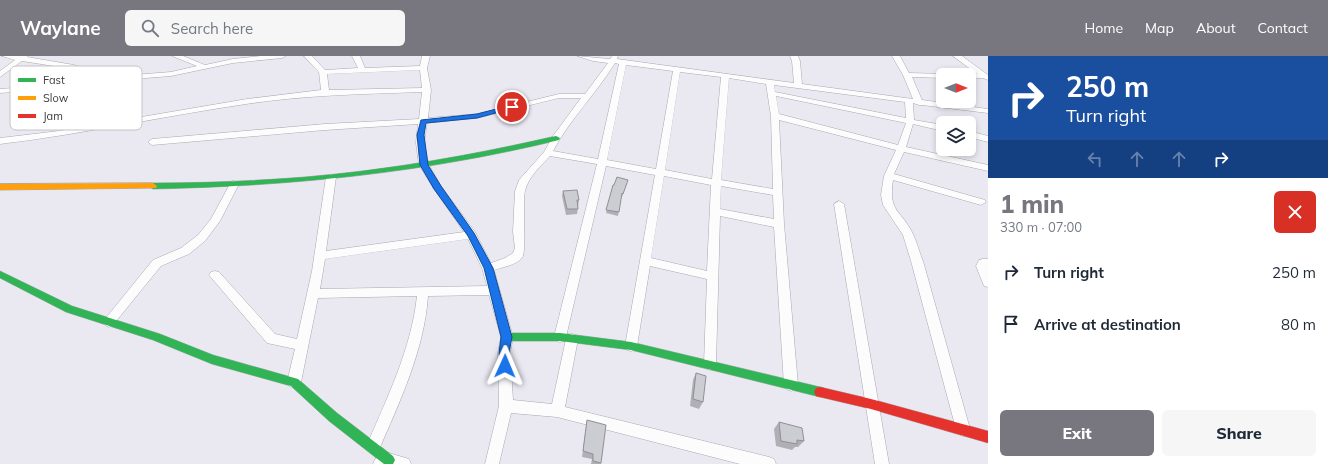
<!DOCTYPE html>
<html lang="en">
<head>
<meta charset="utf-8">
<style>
  body { margin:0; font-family:Mulish,sans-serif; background:#f6f6f7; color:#1f2937; height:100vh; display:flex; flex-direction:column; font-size:15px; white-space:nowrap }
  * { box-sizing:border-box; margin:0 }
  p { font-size:13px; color:#747a83 }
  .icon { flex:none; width:22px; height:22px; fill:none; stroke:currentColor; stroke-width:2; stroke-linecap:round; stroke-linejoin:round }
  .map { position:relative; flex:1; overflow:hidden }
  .side { display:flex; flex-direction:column; background:#fff; width:340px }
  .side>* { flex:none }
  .top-card { background:#1a4fa0; color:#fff; overflow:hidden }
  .needle { width:26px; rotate:90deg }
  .controls { position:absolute; left:936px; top:12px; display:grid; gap:8px }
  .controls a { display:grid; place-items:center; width:40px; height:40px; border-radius:6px; background:#fff; box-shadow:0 2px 6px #0003; font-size:20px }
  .pin { position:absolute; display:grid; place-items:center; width:34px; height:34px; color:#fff; margin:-17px; border:2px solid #fff; border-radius:50%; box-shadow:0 1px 4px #0007 }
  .me { position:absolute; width:44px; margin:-22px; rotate:1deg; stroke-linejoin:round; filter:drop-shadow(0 0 3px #0008) }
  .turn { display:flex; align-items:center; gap:14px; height:84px; padding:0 12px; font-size:18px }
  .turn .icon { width:52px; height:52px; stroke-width:2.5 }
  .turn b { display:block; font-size:28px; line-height:34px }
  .lanes { display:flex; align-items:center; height:38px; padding:0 12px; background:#0003; justify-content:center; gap:20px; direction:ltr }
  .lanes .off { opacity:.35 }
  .round { display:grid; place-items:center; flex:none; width:42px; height:42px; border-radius:6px; background:#f6f6f7 }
  .headline { display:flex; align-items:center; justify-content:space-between; height:68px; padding:0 12px }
  h1 { font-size:24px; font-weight:800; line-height:30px; color:#78777f }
  .button { display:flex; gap:8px; margin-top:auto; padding:8px 12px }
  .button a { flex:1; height:46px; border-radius:6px; background:#78777f; color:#fff; font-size:16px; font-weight:800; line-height:46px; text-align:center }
  .button a+a { background:#f6f6f7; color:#1f2937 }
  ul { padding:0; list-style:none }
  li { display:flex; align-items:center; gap:12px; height:52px; padding:0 12px }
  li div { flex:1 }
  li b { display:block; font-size:15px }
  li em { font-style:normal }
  header { display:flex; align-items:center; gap:24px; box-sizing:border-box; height:56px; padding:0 20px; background:#78777f; color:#fff }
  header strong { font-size:19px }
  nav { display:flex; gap:22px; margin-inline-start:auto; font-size:14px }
  .search { width:280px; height:36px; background:#f6f6f7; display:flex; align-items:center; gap:10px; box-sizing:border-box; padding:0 14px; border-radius:6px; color:#747a83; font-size:15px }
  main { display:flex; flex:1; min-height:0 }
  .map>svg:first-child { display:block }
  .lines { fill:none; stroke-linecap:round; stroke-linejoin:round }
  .street-casing { stroke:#a9a8af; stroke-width:1 }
  .fast-casing { stroke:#a9a8af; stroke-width:1 }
  .slow-casing { stroke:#a9a8af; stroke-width:1 }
  .jam-casing { stroke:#a9a8af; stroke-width:1 }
  .street { fill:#fcfcfd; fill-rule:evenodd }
  .fast { fill:#30b455; fill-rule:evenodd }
  .slow { fill:#ff9f0a; fill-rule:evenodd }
  .jam { fill:#e5322d; fill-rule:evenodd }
  .wall { fill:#afafb5 }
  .building { fill:#ccccd3; stroke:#8f8f94 }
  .route { fill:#1a73e8; stroke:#114b97 }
  .key { fill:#fff; stroke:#c4c4c6; stroke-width:1 }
  .key-label { font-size:11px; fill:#3b3a41 }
</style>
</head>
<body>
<header>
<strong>Waylane</strong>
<div class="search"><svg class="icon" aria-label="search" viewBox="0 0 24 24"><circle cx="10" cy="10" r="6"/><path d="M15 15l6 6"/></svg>Search here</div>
<nav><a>Home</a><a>Map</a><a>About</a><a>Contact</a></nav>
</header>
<main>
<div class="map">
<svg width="988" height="408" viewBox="0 0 988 408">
  <rect width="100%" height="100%" fill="#eae9f2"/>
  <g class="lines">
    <!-- street casing -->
    <g class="street-casing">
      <g id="street">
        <path d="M2 0H28L27 1 74 9 96 15 133 19 171 16 197 10 172 0H183L205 9 233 3 261 0H286L282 2 233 7 171 20 133 23 97 19 67 32 0 37V33L66 28 89 17 73 13 22 5 0 21V15L15 4Z"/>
        <path d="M304 0H312L325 14 358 12 352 0H360L365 12 420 10 422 0H430L427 12 431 34 428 62 477 58 559 38H585L608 7 593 5 577 0 610 3 612 0H618L617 3 794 27 792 5 790 0H798L800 5 802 28 913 43 903 19 892 0H900L909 17 946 18 943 19V22L912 21 922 44 988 53V57L922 49H919L913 47 914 64 943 69V75L913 68 906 91 988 109V115L904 96 894 118 985 144 986 146 981 149 893 124C888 157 901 153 913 178 917 186 919 196 923 205L970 373 968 378 963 380 958 378 956 373 911 205 903 179 883 149 881 139 884 120 896 94 779 64 784 168 798 329 796 333 791 335 786 333 784 329 774 171 720 160 716 308 715 312 710 314 705 312 704 308 707 223 650 210 637 290 635 294 631 295 627 294 625 290 655 119 606 110 566 281 564 285 560 286 556 285 554 281 597 108 550 100C541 110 528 121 525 135 522 147 527 196 522 202 516 209 503 211 494 214L513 281 510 297 513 344 552 348 566 283 568 279 572 278 576 279 578 283 565 351 769 401 774 403 776 408H740L557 361 511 357 499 408H485L499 350 498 297 501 281 489 239 428 240C424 295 400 345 378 396L373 398 368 396 366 391C387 342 411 294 417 240L318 242 301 326 299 330 294 332 289 330 287 326 295 293 267 287 209 219 211 216 215 215 219 216 275 278 297 283 312 215 326 121 331 118 336 121 326 195 464 176 434 133 419 109 416 87 418 68 325 74 152 89 148 86 152 83 325 68 419 63 422 36C363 38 305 39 246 48 164 60 83 78 0 88V82L59 75 247 43 321 34 319 16ZM615 7 619 8 598 103 553 95C570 63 596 38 615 7ZM626 9 673 15 656 113 607 104ZM420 14 422 32 329 34 327 18ZM680 16 721 21 712 123 665 114ZM729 22 766 28 771 60 773 133 721 124ZM774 29 905 46 906 62 775 36ZM776 40 906 67 898 89 779 58ZM559 42H581L553 80 544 96 519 124 515 135 513 176 515 192 513 197 505 202 491 207 475 176 441 130 429 109 424 87 427 67 477 62ZM664 120 711 129 707 215 651 202ZM721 130 773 139 774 163 720 153ZM468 183 482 212 487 230 320 233 325 203Z"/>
        <path d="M953 0H962L988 19V24L983 22H969V19L966 18H977Z"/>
        <path d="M969 75 988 80V86L969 81Z"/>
        <path d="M234 125 239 128 220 165 205 185 189 198 161 210 113 269 109 271 105 269 103 266 105 263 153 204 181 192 198 179 211 163 231 126Z"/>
        <path d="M839 145 844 148 889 408H875L834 148Z"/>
        <path d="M983 203H988V231L984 230 976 210 979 204Z"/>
        <path d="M389 397 409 403 411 408H373L375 403Z"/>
      </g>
    </g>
    <!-- fast casing -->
    <g class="fast-casing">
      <g id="fast">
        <path d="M556 80 560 82 559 84C423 117 292 130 153 133L149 130 153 127C204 127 254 125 305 121 389 114 473 99 556 80Z"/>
        <path d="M0 215 72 250 160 278 213 299 298 323 337 357 393 400 395 404 393 408H384L329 365 291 330 212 308 153 284 66 256 0 222Z"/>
        <path d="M507 277H560L631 286 820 331 824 332 826 336 824 340 820 341 631 294 560 285H507L503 284 502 281 503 278Z"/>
      </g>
    </g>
    <!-- slow casing -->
    <g class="slow-casing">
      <path id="slow" d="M153 127 157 130 156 132 0 134V128Z"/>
    </g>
    <!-- jam casing -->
    <g class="jam-casing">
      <path id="jam" d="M820 331 871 343 988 375V387L871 353 820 341 816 340 814 336 816 332Z"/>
    </g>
    <!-- street -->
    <use href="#street" class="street"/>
    <!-- fast -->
    <use href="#fast" class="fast"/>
    <!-- slow -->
    <use href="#slow" class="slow"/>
    <!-- jam -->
    <use href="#jam" class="jam"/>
  </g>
  <!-- wall -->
  <g class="wall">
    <path d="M628 124 622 141H621L618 160 606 157 613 129H614Z"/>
    <path d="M563 135 579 144 577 158 566 159 562 140Z"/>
    <path d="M696 317 703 346 699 353 690 350 693 324Z"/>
    <path d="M587 364 601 407V408H591L592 403 582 401 586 371Z"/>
    <path d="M779 366 804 385 798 391H795L792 394 776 390 774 373Z"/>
  </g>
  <!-- building -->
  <g class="building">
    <path d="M617 121 628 124 623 138 622 137 619 156 606 154 613 129H614Z"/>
    <path d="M577 134 579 144H577L578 153H567L563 135Z"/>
    <path d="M696 317 706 320 703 346 693 343Z"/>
    <path d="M587 364 606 369 601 407 593 405V398L583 395Z"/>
    <path d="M779 366 802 372 804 385 797 384V388L781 385Z"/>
  </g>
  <!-- route -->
  <path class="route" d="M512 49 515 51 514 52 477 62 426 67 424 79 428 109 441 130 474 177 493 212 512 281 509 297 510 310 509 313 505 315 501 313 499 297 501 281 484 212 468 180 434 133 420 109 417 79 421 64 477 58Z"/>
  <!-- legend -->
  <rect x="10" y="10" width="132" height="64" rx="6" class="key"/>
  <rect x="18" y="22" width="18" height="4" fill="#30b455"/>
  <rect x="18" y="40" width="18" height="4" fill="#ff9f0a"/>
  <rect x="18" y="58" width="18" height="4" fill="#e5322d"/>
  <g class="key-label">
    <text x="43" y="28">Fast</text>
    <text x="43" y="46">Slow</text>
    <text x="43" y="64">Jam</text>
  </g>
</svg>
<div class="controls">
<a><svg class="needle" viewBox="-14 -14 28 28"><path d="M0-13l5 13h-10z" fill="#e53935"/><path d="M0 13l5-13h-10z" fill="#747a83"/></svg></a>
<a><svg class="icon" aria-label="layers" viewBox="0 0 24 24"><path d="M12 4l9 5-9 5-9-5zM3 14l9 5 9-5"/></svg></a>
</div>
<div class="pin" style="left:512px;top:51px;background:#d93025"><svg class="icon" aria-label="arrive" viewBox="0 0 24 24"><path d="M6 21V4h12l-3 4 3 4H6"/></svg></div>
<svg class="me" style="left:505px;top:310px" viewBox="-20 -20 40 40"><path d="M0-17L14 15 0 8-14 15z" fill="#1a73e8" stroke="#fff" stroke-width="4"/></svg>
</div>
<section class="side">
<div class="top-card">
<div class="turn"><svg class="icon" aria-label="right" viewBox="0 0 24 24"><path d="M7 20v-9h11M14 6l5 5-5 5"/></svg><div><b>250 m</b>Turn right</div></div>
<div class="lanes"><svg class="icon off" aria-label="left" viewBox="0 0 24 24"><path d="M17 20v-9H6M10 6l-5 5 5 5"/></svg><svg class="icon off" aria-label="ahead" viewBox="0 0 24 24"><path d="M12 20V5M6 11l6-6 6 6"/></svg><svg class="icon off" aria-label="ahead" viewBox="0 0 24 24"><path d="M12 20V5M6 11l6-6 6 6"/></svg><svg class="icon" aria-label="right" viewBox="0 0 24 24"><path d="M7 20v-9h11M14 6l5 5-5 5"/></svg></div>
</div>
<div class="headline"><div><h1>1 min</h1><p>330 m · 07:00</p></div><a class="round" style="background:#d93025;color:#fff"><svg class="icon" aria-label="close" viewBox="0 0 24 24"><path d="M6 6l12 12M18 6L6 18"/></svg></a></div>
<ul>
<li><svg class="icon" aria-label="right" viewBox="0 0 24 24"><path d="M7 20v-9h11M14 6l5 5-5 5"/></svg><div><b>Turn right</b></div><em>250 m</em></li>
<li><svg class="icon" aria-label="arrive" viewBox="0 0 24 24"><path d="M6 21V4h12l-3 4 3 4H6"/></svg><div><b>Arrive at destination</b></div><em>80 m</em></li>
</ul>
<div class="button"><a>Exit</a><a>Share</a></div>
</section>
</main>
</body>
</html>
